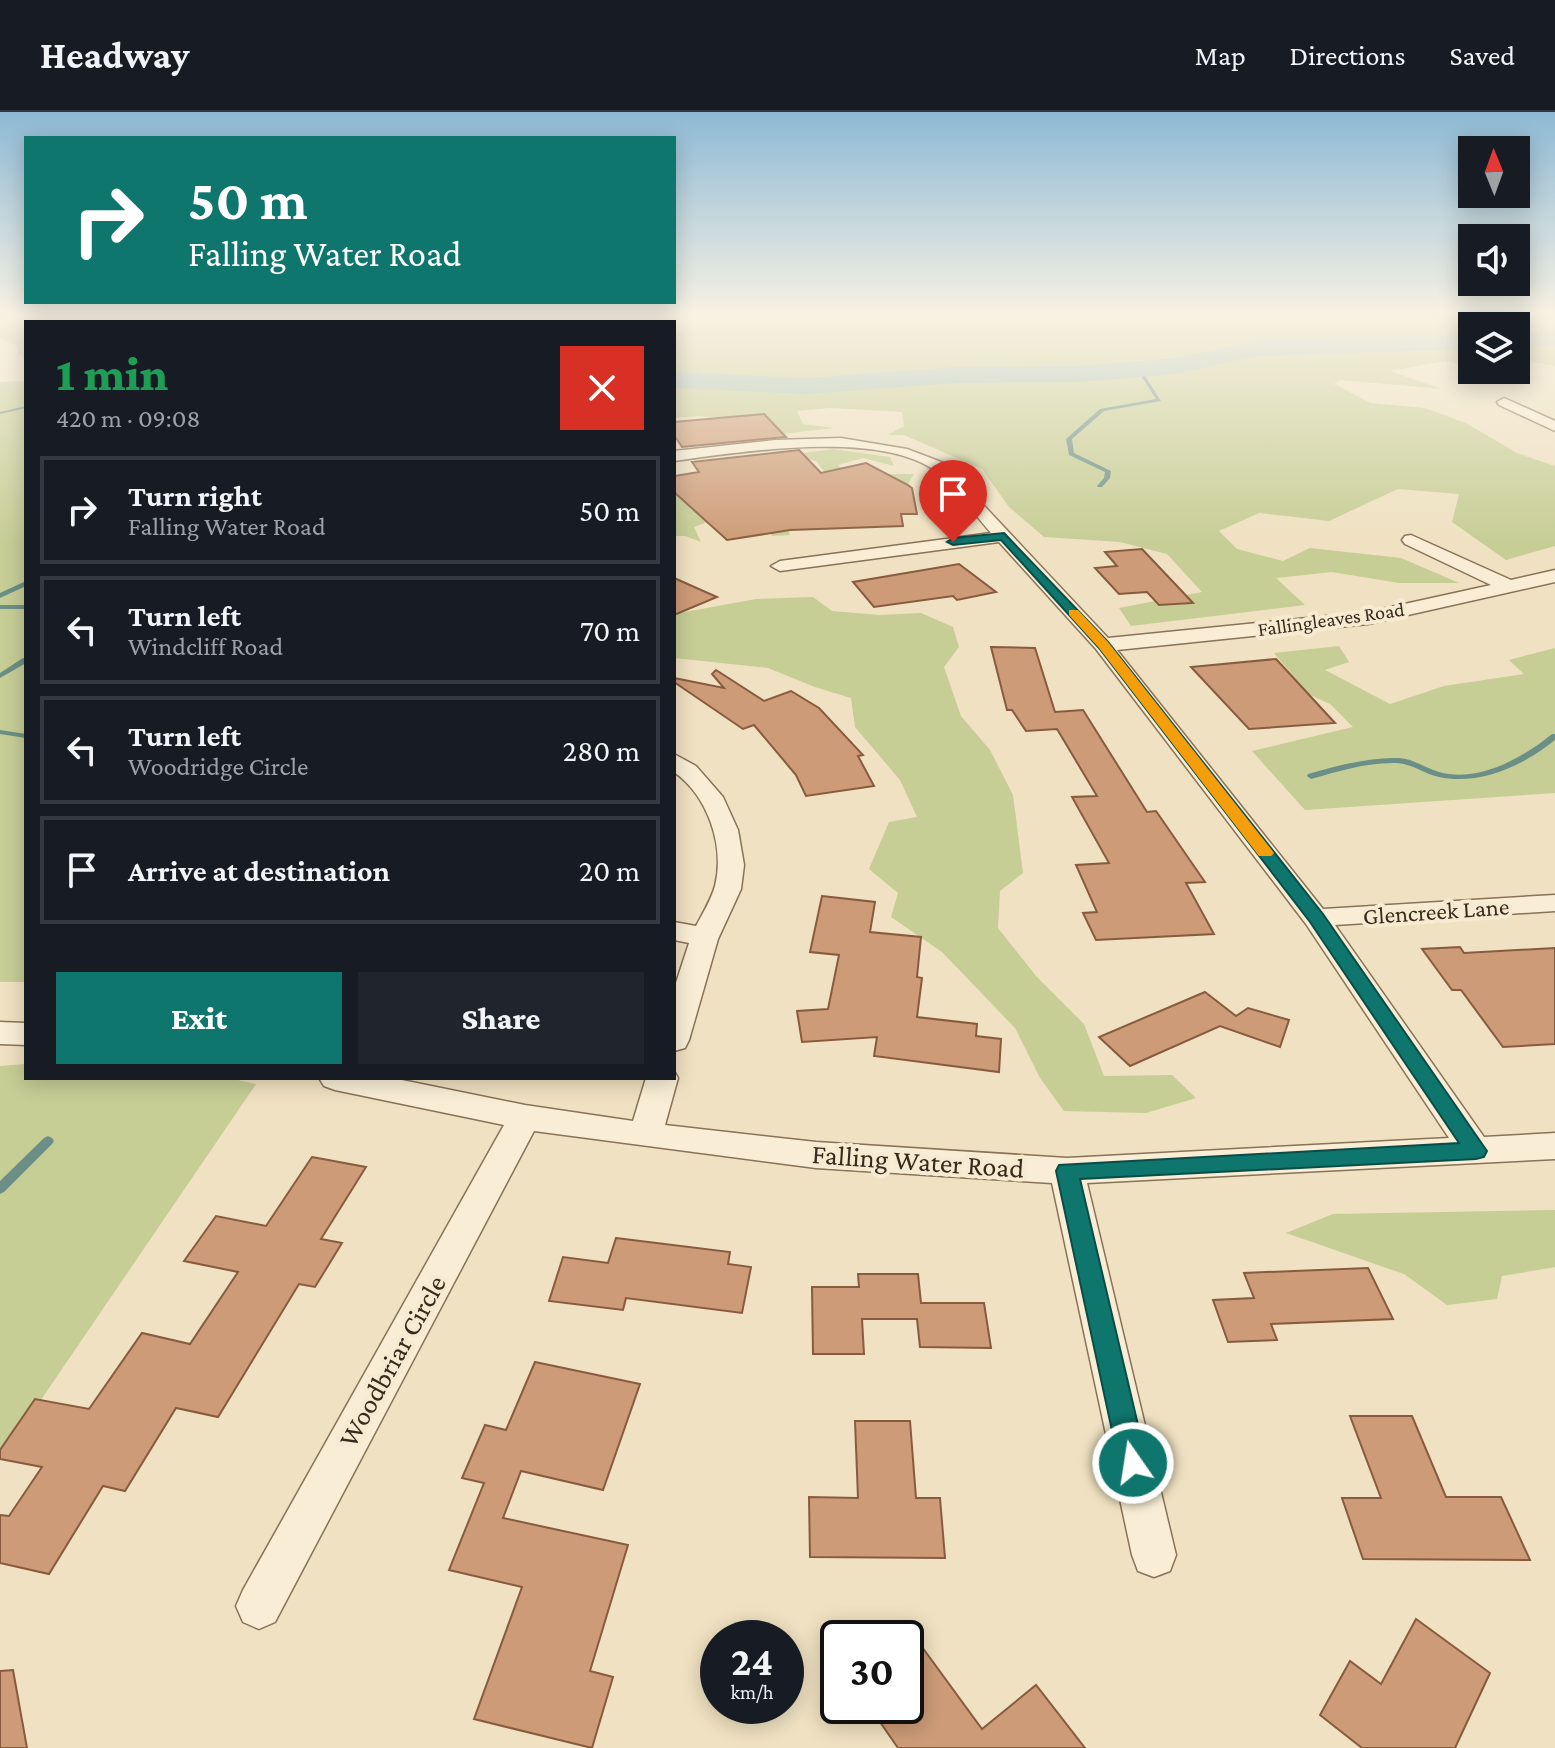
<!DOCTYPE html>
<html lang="en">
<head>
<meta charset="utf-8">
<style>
  body { margin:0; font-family:"Crimson Pro",serif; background:#20242c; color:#f1f3f6; height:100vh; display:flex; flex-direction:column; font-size:30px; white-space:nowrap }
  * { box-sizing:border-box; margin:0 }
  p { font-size:26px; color:#9ea1a6 }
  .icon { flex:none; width:44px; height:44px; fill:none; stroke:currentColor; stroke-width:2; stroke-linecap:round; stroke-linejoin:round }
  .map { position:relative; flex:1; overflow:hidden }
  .sheet { position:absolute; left:24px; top:208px; width:652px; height:760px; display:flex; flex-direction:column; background:#171b24; border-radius:0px; box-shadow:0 4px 20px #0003 }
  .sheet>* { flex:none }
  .top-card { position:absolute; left:24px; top:24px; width:652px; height:168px; border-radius:0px; box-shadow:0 4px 20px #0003; background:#0f766e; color:#fff; overflow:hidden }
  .needle { width:52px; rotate:359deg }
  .controls { position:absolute; left:1458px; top:24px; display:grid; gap:16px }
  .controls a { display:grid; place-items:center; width:72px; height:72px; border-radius:0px; background:#171b24; box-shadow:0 4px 20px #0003; font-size:40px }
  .speed { position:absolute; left:700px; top:1508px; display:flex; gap:16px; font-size:40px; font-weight:700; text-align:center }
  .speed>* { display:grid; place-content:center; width:104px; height:104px; border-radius:50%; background:#171b24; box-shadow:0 4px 20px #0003; line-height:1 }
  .speed small { font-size:20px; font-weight:400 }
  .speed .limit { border:4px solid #111; border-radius:12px; background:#fff; color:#111 }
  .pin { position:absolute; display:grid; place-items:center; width:68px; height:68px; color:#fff; margin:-82px -34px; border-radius:50% 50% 50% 0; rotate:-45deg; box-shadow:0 0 8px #0007 }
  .pin .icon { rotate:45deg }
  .me { position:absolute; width:88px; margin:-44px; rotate:347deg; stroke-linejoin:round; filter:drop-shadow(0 0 6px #0008) }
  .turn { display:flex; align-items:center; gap:28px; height:168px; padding:0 32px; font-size:36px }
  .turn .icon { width:104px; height:104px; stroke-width:2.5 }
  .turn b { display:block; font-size:56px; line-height:68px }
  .round { display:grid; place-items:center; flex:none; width:84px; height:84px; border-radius:0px; background:#20242c }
  .overview { display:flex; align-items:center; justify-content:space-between; height:136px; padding:0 32px }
  h1 { font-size:48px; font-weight:800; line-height:60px; color:#1e9e55 }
  .primary-button { display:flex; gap:16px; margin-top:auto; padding:16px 32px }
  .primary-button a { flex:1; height:92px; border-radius:0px; background:#0f766e; color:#fff; font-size:32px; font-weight:800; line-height:92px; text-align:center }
  .primary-button a+a { background:#20242c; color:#f1f3f6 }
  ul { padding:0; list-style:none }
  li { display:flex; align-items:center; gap:24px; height:108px; margin:0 16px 12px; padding:0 16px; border:4px solid #363941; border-radius:0px }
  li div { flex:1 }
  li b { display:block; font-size:30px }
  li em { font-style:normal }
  header { display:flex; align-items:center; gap:48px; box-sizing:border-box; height:112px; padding:0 40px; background:#171b24; border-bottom:2px solid #363941 }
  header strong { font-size:38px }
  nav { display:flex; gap:44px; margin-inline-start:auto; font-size:28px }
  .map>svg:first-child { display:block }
  .green { fill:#c6cd95 }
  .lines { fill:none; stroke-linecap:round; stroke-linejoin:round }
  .stream { fill:#6b8f86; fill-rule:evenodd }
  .river { fill:#a4c1b8; fill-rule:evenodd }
  .building { fill:#cd9b77; stroke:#885b3e; stroke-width:2 }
  .street-casing { stroke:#887258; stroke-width:3 }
  .street { fill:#f9eed5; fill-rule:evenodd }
  .route { fill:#0f766e; stroke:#0a4d48; stroke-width:2 }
  .slow { fill:#f59e0b }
  .labels { text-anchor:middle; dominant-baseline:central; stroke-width:8; stroke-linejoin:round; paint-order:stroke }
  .far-street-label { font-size:20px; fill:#382a1d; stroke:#f6ebd1 }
  .street-label { font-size:24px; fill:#382a1d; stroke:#f6ebd1 }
  .near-street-label { font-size:28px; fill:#382a1d; stroke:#f6ebd1 }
</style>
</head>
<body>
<header>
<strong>Headway</strong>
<nav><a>Map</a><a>Directions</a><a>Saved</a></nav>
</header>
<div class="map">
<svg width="1555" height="1636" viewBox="0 0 1555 1636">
  <rect width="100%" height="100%" fill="#efe1c1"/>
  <!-- green -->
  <g class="green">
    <path d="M0 203H1555V254L1516 247V214H1472V254L1446 249 1390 259 1442 277 1340 268 1334 272 1371 291 1425 296 1466 311 1517 341 1555 354V434L1506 448 1452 410 1459 382 1398 377 1329 409 1259 401 1219 419 1237 437 1283 449 1310 436 1401 446 1459 471H1399L1332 460 1276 466 1305 493 1131 514 1119 496 1202 480 1167 442 1120 430 1044 425 1009 395 982 357 904 323H888L904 314 902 300 830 296 797 299 803 312 834 316 765 324C738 303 707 303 674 306V210H26V246L18 242V234L0 227Z"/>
    <path d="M26 269V870H0V270Z"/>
    <path d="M833 337 890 345 894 354 863 346 838 353 847 362H914L906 376 778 395 790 423 772 424 757 403H727L694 415 701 430 685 424H674V375L827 363 816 349 789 343Z"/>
    <path d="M813 485 832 499 879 503 921 501 953 515 959 535 944 555 961 604 990 638 1013 683 1023 761 1000 779 998 816 1036 864 1084 912 1104 964 1172 963 1196 986 1146 1001 1064 999 1040 966 1015 916 942 840 891 805 898 781 869 757 889 710 917 705 900 668 855 615 851 586 815 575 768 556 674 546V502L756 487Z"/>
    <path d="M1339 534 1349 550 1325 558 1390 592 1444 574 1524 562 1509 548 1555 536V681L1305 698 1252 639 1353 615 1330 592 1308 582 1274 541Z"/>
    <path d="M26 952V966H229L256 972 0 1348V954Z"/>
    <path d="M1555 1098V1155L1502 1164 1497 1187 1447 1193 1404 1162 1286 1121 1333 1102Z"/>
  </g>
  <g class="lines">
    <!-- stream -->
    <g class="stream">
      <path d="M1136 256H1140L1161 289 1104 299 1072 327 1074 341 1111 359 1110 366 1102 375H1098L1097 374 1104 366 1105 360 1069 343 1066 327 1100 297 1156 287Z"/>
      <path d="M26 294V296L0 302V300Z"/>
      <path d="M26 469V474L0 486V481Z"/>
      <rect x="0" y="493" width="26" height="4"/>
      <path d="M23 546H26V551L0 566V561Z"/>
      <path d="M0 618 26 622V626L0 622Z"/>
      <path d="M1552 622H1555V628C1524 653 1480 674 1439 665 1424 662 1413 652 1397 651 1368 650 1339 659 1311 667L1307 664 1308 662C1337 654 1368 645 1399 646 1414 647 1425 656 1439 660 1478 671 1523 646 1552 622Z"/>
      <path d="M48 1024 52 1026 54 1029 52 1032 4 1080 0 1082V1069L44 1026Z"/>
    </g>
    <!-- river -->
    <g class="river">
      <path d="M47 203H71L75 210H51Z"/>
      <path d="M1555 219V233L1516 235V221Z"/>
      <path d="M1472 223V237L1257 244 1175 262 1080 270 956 271 807 282 674 276V260L807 266 956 255 1080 254 1175 246 1257 228Z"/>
    </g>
  </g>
  <!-- building -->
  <g class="building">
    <path d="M764 302 786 325 682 335 674 323V310Z"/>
    <path d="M799 338 821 361 866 351 908 373 912 376 917 402H901L903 414 790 418 727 428 674 380V364L699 360 692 350Z"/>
    <path d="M1142 437 1193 491 1159 493 1147 480 1119 482 1095 456 1117 454 1105 440Z"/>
    <path d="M959 452 996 480 957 488 953 484 874 495 853 470Z"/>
    <path d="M674 466 717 485 674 503Z"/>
    <path d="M991 535 1035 536 1055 600 1083 598 1147 700 1156 699 1205 770 1186 771 1214 822 1096 828 1083 801 1097 800 1076 753 1109 751 1072 685 1097 684 1057 617 1026 619 1012 598H1007Z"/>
    <path d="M1276 547 1335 611 1249 617 1191 555Z"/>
    <path d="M716 558 764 589 791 579 819 596 863 643 858 644 874 674 806 684 796 663 754 613 743 617 674 570V566L724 576 712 562Z"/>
    <path d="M822 784 875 790 870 820 921 825 917 865 922 866 917 905 977 912 976 924 1001 927 999 960 874 944 877 925 802 930 797 899 828 897 839 843 810 840Z"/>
    <path d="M1460 835 1464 841 1555 836V932L1503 935 1461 878H1452L1422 837Z"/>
    <path d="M1205 880 1236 904 1248 896 1289 908 1280 935 1220 914 1130 954 1099 925Z"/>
    <path d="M312 1045 366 1055 321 1127 342 1131 315 1175 299 1172 218 1305 176 1296 125 1379 103 1374 49 1462 0 1451V1403L9 1404 42 1355 0 1347V1338L35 1287 89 1297 142 1221 190 1232 238 1160 184 1149 216 1104 266 1114Z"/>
    <path d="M616 1126 730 1140 728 1152 751 1155 742 1201 626 1186 623 1198 549 1189 563 1145 608 1151Z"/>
    <path d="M1368 1156 1393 1207 1271 1212 1277 1228 1228 1230 1213 1188 1254 1186 1244 1161Z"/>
    <path d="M858 1162H918L921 1191H984L991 1236 920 1235 917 1207H862L864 1242H813L812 1175H859Z"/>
    <path d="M535 1250 640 1272 603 1378 521 1359 503 1406 628 1433 590 1559 613 1565 592 1636 474 1607 522 1475 449 1458 484 1371 462 1366 485 1313 506 1318Z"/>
    <path d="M1350 1304H1412L1446 1385H1501L1530 1448 1363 1447 1342 1386H1381Z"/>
    <path d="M855 1309H910L916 1386H940L945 1446 810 1445 809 1385 858 1386Z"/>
    <path d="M1416 1507 1490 1561 1455 1636H1362L1320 1603 1350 1549 1381 1572Z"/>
    <path d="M906 1513 982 1617 1036 1573 1085 1636H898L869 1594H906Z"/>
    <path d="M13 1558 27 1636H0V1559Z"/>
  </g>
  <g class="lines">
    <!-- street casing -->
    <g class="street-casing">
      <g id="street">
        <path d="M1504 286 1555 309V319L1499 293 1497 290Z"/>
        <path d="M841 326 907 337 944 351 1108 526 1368 500 1491 473 1405 432 1402 428 1405 424 1411 423 1511 468 1555 458V470L1368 512 1117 538 1323 797 1555 783V799L1335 813 1484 1025 1555 1021V1047L1087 1071 1176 1443 1170 1459 1154 1465 1138 1459 1132 1443 1052 1071 816 1056 534 1019 275 1510 259 1517 243 1510 236 1494 243 1478 504 1013 335 978 324 974 319 966H392L525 993 633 1009 646 966H674V959L678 966 665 1013 816 1030 1067 1046 1449 1026 1306 812 1096 537 999 430 780 459 771 454 780 449 991 421C976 404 950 368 933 357 874 318 741 340 674 349V339L775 328Z"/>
        <path d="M674 642 696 654 723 685 738 718 744 753 741 777 718 827 689 928 685 936 674 939V877L689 831 674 828V810L696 814C703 801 711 788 715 774 725 734 708 684 674 660Z"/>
        <path d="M0 910 26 911V933L0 932Z"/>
      </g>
    </g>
    <!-- street -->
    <use href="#street" class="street"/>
  </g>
  <!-- sky -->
  <linearGradient id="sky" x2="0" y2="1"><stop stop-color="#8db9d5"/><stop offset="0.47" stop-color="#f8f2e3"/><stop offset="1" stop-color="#f8f2e3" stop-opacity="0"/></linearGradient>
  <rect width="1555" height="432" fill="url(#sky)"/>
  <!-- route -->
  <path class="route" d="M1004 421 1108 530 1323 802 1487 1039 1484 1045 1476 1047 1080 1067 1147 1351 1143 1361 1133 1364 1123 1361 1119 1351 1056 1059 1059 1053 1459 1031 1310 810 1099 536 1001 428 953 433 947 430 953 426Z"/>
  <!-- slow -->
  <path class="slow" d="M1069 498H1078L1108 530 1271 737 1274 741 1271 744H1259L1099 536 1069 503Z"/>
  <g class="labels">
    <!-- far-street labels -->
    <g class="far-street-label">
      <text transform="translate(1331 507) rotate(-8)">Fallingleaves Road</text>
    </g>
    <!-- street labels -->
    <g class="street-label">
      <text transform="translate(1436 799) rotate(-4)">Glencreek Lane</text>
    </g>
    <!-- near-street labels -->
    <g class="near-street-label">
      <text transform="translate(918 1049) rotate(4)">Falling Water Road</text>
      <text transform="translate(392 1249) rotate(-61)">Woodbriar Circle</text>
    </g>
  </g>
</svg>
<div class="controls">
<a><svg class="needle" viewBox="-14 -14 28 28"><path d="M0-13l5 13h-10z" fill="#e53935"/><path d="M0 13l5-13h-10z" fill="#9ea1a6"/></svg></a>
<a><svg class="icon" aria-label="sound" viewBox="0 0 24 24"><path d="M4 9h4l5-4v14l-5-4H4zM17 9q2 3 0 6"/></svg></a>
<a><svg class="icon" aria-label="layers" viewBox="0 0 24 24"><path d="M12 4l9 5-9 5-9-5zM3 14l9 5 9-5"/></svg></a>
</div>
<div class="speed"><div>24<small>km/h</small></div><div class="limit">30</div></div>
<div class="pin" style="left:953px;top:430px;background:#d93025"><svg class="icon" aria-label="arrive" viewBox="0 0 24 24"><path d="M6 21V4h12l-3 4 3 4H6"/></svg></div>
<svg class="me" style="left:1133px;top:1351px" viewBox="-20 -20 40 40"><circle r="17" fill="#0f766e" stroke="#fff" stroke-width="3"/><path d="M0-11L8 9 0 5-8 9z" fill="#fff"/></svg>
<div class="top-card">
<div class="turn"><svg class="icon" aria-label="right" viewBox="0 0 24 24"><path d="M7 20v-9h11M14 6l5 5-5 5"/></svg><div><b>50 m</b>Falling Water Road</div></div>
</div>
<section class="sheet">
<div class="overview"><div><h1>1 min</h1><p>420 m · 09:08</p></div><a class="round" style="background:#d93025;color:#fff"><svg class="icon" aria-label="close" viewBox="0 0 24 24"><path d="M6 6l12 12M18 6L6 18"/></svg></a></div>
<ul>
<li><svg class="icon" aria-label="right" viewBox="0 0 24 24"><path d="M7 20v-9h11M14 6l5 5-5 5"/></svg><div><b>Turn right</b><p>Falling Water Road</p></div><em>50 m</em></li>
<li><svg class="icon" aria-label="left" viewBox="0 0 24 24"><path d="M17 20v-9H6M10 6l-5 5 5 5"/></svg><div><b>Turn left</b><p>Windcliff Road</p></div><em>70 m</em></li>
<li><svg class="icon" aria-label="left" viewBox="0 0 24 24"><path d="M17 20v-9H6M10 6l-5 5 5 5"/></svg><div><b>Turn left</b><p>Woodridge Circle</p></div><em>280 m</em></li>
<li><svg class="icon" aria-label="arrive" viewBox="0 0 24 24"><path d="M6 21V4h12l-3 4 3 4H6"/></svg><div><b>Arrive at destination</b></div><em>20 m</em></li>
</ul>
<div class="primary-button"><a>Exit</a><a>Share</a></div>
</section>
</div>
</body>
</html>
